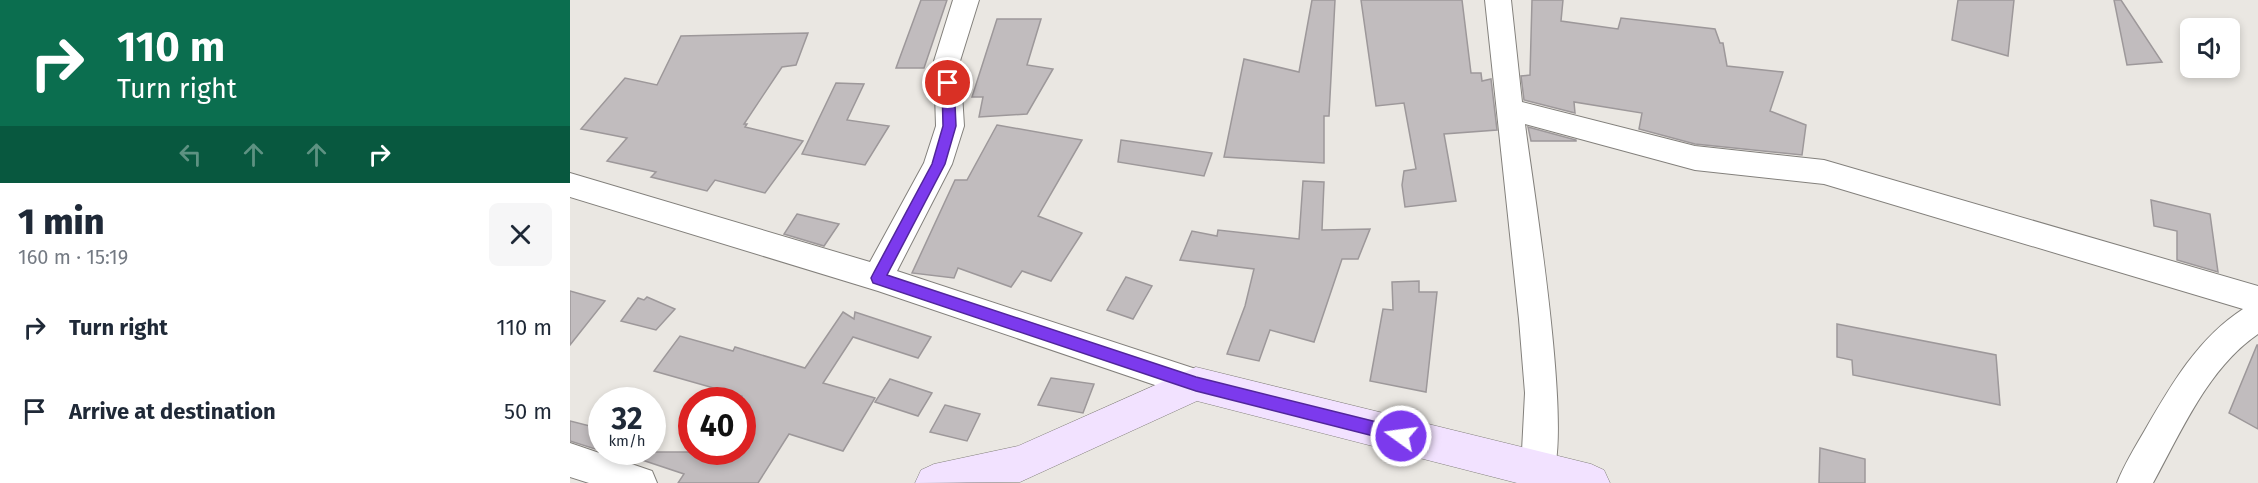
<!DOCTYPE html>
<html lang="en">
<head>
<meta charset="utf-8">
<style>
  body { margin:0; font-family:"Fira Sans",sans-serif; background:#f6f6f7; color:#1f2937; height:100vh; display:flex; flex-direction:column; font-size:22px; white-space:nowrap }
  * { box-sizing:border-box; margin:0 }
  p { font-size:20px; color:#747a83 }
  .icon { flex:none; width:33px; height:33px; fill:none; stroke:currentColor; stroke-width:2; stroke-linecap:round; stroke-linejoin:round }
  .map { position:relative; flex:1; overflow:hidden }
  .drawer { display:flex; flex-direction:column; background:#fff; width:570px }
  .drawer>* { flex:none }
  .hud { background:#0b6e4f; color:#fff; overflow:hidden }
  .fabs { position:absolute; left:1610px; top:18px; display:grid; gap:12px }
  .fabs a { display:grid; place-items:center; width:60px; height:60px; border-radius:9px; background:#fff; box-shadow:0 3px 9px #0003; font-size:30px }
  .speed { position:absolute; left:18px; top:387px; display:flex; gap:12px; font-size:30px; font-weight:700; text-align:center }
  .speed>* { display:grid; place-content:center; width:78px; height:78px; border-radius:50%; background:#fff; box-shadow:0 3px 9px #0003; line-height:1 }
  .speed small { font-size:15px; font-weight:400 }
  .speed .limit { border:9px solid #d22; background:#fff; color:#111 }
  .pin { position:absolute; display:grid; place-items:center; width:51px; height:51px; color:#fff; margin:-26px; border:3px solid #fff; border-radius:50%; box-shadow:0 2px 6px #0007 }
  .me { position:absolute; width:66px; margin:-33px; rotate:284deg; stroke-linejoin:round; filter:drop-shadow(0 0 4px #0008) }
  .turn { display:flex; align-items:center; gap:21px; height:126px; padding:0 18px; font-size:27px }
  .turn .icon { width:78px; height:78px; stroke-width:2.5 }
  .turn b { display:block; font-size:42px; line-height:51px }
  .lanes { display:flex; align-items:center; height:57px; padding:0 18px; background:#0003; justify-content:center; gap:30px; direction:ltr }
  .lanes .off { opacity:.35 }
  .round { display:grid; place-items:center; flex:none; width:63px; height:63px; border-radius:9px; background:#f6f6f7 }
  .headline { display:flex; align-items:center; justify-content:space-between; height:102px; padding:0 18px }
  h1 { font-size:36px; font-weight:800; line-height:45px }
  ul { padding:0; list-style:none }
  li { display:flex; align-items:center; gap:18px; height:84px; padding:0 18px }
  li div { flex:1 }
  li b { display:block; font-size:22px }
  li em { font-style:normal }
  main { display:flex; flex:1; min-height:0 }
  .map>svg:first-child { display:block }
  .building { fill:#c1bcbe; stroke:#9d989a; stroke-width:1.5 }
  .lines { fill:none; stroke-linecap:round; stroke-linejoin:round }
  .street-casing { stroke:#83807c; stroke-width:2 }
  .secondary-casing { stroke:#83807c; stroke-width:1 }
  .street { fill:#fff; fill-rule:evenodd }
  .secondary { fill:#f2e2ff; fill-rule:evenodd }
  .route { fill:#7c3aed; stroke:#51269a; stroke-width:1.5 }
</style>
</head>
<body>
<main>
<section class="drawer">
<div class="hud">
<div class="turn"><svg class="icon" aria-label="right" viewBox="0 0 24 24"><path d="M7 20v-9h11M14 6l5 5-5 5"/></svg><div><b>110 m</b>Turn right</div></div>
<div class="lanes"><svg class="icon off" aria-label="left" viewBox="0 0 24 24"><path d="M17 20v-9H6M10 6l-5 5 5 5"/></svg><svg class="icon off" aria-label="ahead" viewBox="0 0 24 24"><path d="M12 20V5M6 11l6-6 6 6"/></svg><svg class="icon off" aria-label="ahead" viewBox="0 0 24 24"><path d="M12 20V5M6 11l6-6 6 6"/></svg><svg class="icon" aria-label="right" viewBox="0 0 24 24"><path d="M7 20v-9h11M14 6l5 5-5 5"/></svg></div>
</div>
<div class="headline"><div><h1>1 min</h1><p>160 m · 15:19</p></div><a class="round"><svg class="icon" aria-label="close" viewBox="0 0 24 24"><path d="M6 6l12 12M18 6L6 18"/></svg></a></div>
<ul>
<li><svg class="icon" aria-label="right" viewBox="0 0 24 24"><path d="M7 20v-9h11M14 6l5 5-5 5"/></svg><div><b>Turn right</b></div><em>110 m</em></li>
<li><svg class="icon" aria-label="arrive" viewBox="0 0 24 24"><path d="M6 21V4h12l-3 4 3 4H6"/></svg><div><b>Arrive at destination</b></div><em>50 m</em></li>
</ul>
</section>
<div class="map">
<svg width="1688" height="483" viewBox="0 0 1688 483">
  <rect width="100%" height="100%" fill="#eae7e2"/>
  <!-- building -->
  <g class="building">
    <path d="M351 0H377L354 68H326Z"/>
    <path d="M742 0H765L759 116H754V163L654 157 674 59 729 72Z"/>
    <path d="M791 0H892L901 73H911L912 81 921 79 927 130 874 134 886 201 835 207 832 185 834 171 846 169 834 103 806 106Z"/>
    <path d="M962 0H993L991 21 1048 29 1051 18 1145 29 1150 43H1153L1157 66 1213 72 1200 111 1236 125 1232 155 1125 144 1069 129 1072 113 1004 102 1005 113 954 100 951 76 960 75Z"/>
    <path d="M1388 0H1444L1438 56 1382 40Z"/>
    <path d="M1544 0H1551L1592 62 1557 65Z"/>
    <path d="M427 19H471L457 65 483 69 457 114 409 117 413 97H402Z"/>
    <path d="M238 33 226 65 212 67 174 124H177L175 127 233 141 195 193 145 180 137 191 81 177 86 172 37 161 57 138 11 129 55 78 87 85 111 36Z"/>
    <path d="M266 83 294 84 277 120 319 126 295 165 232 154Z"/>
    <path d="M427 125 512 140 468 216 512 233 481 281 452 271 441 287 388 268 384 278 342 273 385 180H397Z"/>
    <path d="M958 127 1006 140V141H961Z"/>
    <path d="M551 140 642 153 634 176 548 162Z"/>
    <path d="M733 181 754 182 752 230 800 229 788 259H772L744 342 700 330 689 361 657 354 675 306 684 269 610 260 622 231 647 236 648 230 729 239Z"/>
    <path d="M1581 200 1640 214 1648 272 1607 260V231L1584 226Z"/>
    <path d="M227 214 269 224 254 246 214 234Z"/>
    <path d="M556 277 582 286 563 319 537 310Z"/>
    <path d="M849 281V292H867L856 392 800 381 813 309 823 310 822 282Z"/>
    <path d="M0 291 35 301 0 345Z"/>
    <path d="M77 297 105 309 86 330 51 321 68 298 74 300Z"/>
    <path d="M273 312 284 319 285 312 361 337 348 358 283 337 253 383 305 398 273 451 219 434 188 483H108L114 474 60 456 61 452H172V396L84 371 110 336 163 351 165 347 235 368Z"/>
    <path d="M1267 324 1426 355 1430 405 1283 375 1282 360 1267 357Z"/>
    <path d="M1687 345H1688V429L1659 413Z"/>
    <path d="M481 378 524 384 513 413 468 405Z"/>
    <path d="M320 379 362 393 348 416 305 402Z"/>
    <path d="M375 405 410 414 397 441 360 432Z"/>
    <path d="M0 421 32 429V440L25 449 0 441Z"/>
    <path d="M1250 448 1295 459V483H1249Z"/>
  </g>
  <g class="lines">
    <!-- street casing -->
    <g class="street-casing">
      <g id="street">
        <path d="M383 0H409L390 61 394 126 382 164 327 271 638 373 642 384 638 395 626 399 308 291 0 197V173L300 262 354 163 366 126 364 61Z"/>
        <path d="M915 0H941L952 102 1125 146 1254 160 1688 286V334C1638 368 1611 432 1583 483H1547C1554 465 1565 447 1575 430 1601 385 1628 338 1673 309L1254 184 1125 170 955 124C961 174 1008 458 978 483L956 482 951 470 955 393 949 319Z"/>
        <path d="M0 443 82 471 87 483H19L0 477Z"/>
      </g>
    </g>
    <!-- secondary casing -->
    <g class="secondary-casing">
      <path id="secondary" d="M626 367 1021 464 1034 470 1040 483H947L627 401 450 482 345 483 351 470 364 464 448 446Z"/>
    </g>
    <!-- street -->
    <use href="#street" class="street"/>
    <!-- secondary -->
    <use href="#secondary" class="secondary"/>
  </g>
  <!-- route -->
  <path class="route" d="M378 78 384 83 386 126 375 164 317 275 626 377 831 428 837 431 839 436 837 441 831 443 626 391 303 283 301 278 303 274 362 164 373 126 372 83Z"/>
</svg>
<div class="fabs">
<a><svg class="icon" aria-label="sound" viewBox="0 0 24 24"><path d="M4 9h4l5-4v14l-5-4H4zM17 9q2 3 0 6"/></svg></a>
</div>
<div class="speed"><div>32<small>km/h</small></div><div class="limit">40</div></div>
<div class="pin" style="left:378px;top:83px;background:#d93025"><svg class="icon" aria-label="arrive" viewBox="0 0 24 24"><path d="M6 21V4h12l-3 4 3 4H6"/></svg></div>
<svg class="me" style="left:831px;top:436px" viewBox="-20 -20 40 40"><circle r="17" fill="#7c3aed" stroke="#fff" stroke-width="3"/><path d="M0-11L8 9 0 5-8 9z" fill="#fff"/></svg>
</div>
</main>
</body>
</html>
